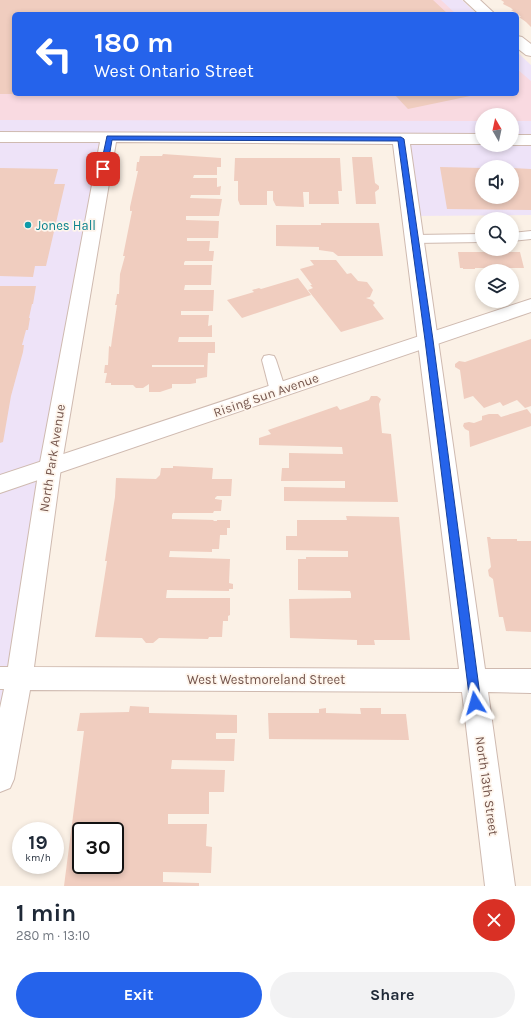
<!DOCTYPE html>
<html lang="en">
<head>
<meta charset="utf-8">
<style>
  body { margin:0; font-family:Karla,sans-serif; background:#f2f2f3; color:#1f2937; height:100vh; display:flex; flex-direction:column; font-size:15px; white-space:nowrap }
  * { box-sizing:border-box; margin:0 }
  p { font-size:13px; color:#747a83 }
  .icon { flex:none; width:22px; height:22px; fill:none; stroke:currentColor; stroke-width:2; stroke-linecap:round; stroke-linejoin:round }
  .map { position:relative; height:886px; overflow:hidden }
  .side { display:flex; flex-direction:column; background:#fff; flex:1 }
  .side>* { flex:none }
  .banner { position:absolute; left:12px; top:12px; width:507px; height:84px; border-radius:6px; box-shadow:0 2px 6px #0003; background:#2563eb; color:#fff; overflow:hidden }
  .needle { width:26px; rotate:351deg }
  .buttons { position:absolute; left:475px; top:108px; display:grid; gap:8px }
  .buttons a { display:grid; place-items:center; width:44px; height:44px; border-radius:50%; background:#fff; box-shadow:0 2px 6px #0003; font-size:20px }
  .speed { position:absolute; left:12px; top:822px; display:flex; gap:8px; font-size:20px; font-weight:700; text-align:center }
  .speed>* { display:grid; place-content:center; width:52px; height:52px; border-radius:50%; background:#fff; box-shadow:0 2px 6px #0003; line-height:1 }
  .speed small { font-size:10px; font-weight:400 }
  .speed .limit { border:2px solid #111; border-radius:6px; background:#fff; color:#111 }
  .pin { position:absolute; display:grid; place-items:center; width:34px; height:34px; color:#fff; margin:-17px; border-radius:8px; box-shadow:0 2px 6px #0006 }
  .me { position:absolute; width:44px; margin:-22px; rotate:352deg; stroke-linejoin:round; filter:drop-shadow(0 0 3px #0008) }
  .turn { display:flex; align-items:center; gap:14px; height:84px; padding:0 16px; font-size:18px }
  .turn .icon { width:52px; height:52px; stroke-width:2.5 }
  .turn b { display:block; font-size:28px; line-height:34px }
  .round { display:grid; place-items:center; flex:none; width:42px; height:42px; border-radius:21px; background:#f2f2f3 }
  .overview { display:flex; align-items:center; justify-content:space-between; height:68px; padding:0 16px }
  h1 { font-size:24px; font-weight:700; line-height:30px }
  .primary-button { display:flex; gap:8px; margin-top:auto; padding:8px 16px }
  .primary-button a { flex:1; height:46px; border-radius:24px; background:#2563eb; color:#fff; font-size:16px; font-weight:700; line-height:46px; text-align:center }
  .primary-button a+a { background:#f2f2f3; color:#1f2937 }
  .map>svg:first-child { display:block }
  .education { fill:#eee3f8; fill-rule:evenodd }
  .medical { fill:#f9dae1 }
  .building { fill:#f0cdbf; fill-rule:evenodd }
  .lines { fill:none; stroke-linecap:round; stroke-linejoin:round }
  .service-casing { stroke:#cfbab0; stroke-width:2 }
  .minor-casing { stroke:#cfbab0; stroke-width:2 }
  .tertiary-casing { stroke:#cfbab0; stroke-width:2 }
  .service { fill:#fff; fill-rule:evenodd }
  .minor { fill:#fff; fill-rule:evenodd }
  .tertiary { fill:#fff; fill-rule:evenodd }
  .route { fill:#2563eb; stroke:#184099 }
  .culture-dot { fill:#0f9aa8; stroke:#fef5ec; stroke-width:1.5 }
  .labels { text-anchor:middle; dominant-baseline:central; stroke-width:3.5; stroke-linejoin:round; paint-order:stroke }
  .culture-label { font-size:13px; fill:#0d838f; stroke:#fef5ec; text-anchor:start }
  .street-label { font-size:13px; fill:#74554c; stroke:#fef5ec }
</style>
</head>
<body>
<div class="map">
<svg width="531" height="886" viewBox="0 0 531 886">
  <rect width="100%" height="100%" fill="#fbf1e6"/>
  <!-- education -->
  <path class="education" d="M0 0H462L477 14H14V94H517V52L531 65V215L412 216 401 139 109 138 0 742ZM482 115H512V145H482ZM482 167H512V197H482Z"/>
  <!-- medical -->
  <path class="medical" d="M0 0H441L456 14H14V94H517V69L531 81V121H512V115H482V121L0 120Z"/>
  <!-- building -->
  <g class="building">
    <path d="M0 0H433L448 14H14V94H0Z"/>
    <path d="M501 0H531V27L526 22 519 17H521L519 15 511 10H513L511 8 503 4 504 2Z"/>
    <path d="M394 94H475V95L408 109Z"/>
    <path d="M163 154 221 158V167H217V175H194L193 178H217V187L221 186 220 195H191L190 198 222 199 219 216H186V220L219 221 218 238H187V241H210L209 251H214L213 261H185L184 263V265H212L211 285H185L184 290H214L213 311H181V315H209L208 326 212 325V337H179L178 342H215V353H208L207 377 196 379V383L190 384H172V388L160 392H149V384L143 388H136L133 385H111V383H105L107 373H104L105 365H108L109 346 111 347 112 339 117 305H115L116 300 117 294H119L120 274 125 256H123L132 211H130V207L138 171H136L137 162H139L140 156H162ZM152 365H204V367H152Z"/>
    <path d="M352 157H372L375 183 379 186V189L375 192 376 204H356Z"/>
    <path d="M235 158H340L342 191H338L339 204H309V192H303L304 207 276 206 273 200V191H267V205H240L238 200V181H234Z"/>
    <path d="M440 167 482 168V197H512V168L531 169V210L447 209Z"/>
    <path d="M0 168 58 169 54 184H65L46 266H35L33 277 0 276Z"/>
    <path d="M321 223H379L383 256H338L333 252 319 250V247L276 246V225H321Z"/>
    <path d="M458 252H520L524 268H475V269H463V268H460Z"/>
    <path d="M310 260H336L347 274 351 273 358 281 367 282 373 290 370 297 366 298 372 300 375 303 373 305 384 319 341 332 308 290 313 288 310 285H312L300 269 314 265Z"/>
    <path d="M298 278 311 295 242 318 227 300 254 292 252 290 259 288 261 289Z"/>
    <path d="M0 286H36L33 304H32L29 318H30L28 330H26L22 345H24L23 352 11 396 3 442 0 443Z"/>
    <path d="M531 339V406L525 408 517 400 503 406 500 402 484 408 473 396 464 399 460 370 455 367V364L459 361 465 362Z"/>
    <path d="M371 396H377L381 399 379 404 382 433 391 434 398 502 284 501V487L345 488V481H281L282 468H289V453L343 454 342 447 259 445V438L271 434 268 430 337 406 340 410 369 400Z"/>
    <path d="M527 409 531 414V426L470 447 469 431 465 429 463 426 464 423 469 422 474 423 482 420V416L489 414H498L501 417Z"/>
    <path d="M173 466 213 468 212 479H232L231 496H217L215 498V499L222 500 221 511H214L213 513H173L172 515V519L214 520 213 521H217V520H230V528H227V535H220L219 549H212V552L170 551 169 557 230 559 229 583 233 584V589H229V591L167 590 166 598H230V615L228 616V621H223L222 637H209L208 639 159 638 153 643H146L142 638 95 637 107 561H105L115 497 116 478 156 479 160 475 161 468H173Z"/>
    <path d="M346 516 399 517 410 640H374L375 645H357V640L290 638 289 599 351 598V594L350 591 298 590V559H306V557H348V551L286 550V536H297V520H347Z"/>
    <path d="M487 537H490L491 539H517V541H531V632L506 631 503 617H499L493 579 489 576 488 570 491 567Z"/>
    <path d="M130 706 149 707V713L237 715V733H216V739H235L234 761 172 760 171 769 225 770 224 792H209V814H168V824H207L206 846 212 847 211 873 163 872V882L199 883V886H64L84 731H77L80 713 129 712ZM81 831H115V865H81Z"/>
    <path d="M326 708V713L361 714 360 708H381V714H406L409 740 269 739 268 713H319V709Z"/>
  </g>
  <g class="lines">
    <!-- service casing -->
    <g class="service-casing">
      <g id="service">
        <path d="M531 231V239L512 241V233Z"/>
        <path d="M482 234V242L415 243 410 242 408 239 410 236 415 235Z"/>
        <path d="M269 355 274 356 276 360 286 391 283 395 278 396 273 395 270 391 262 360 264 356Z"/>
      </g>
    </g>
    <!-- minor casing -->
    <g class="minor-casing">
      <g id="minor">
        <path d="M0 132 482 134V144H410L485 669H531V693L488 692 515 886H485L462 692 30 690 14 779 10 788 0 792V708L4 689H0V667H8L39 468 100 142H0ZM116 142 393 144 459 669 34 667 61 468Z"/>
        <rect x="512" y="135" width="19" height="10"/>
      </g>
    </g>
    <!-- tertiary casing -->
    <g class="tertiary-casing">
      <g id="tertiary">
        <path d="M464 0H480L495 14H479Z"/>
        <path d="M517 36 522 37 531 44V56L526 55 517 48Z"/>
        <path d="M531 299V312L0 493V475Z"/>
      </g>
    </g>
    <!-- service -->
    <use href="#service" class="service"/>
    <!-- minor -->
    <use href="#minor" class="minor"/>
    <!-- tertiary -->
    <use href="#tertiary" class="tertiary"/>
  </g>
  <!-- route -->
  <path class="route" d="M107 136 401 137 404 139 433 340 481 703 479 706 475 708 471 706 470 703 425 340 398 141 112 140 107 169 103 171 100 169Z"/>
  <!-- markers -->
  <circle class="culture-dot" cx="28" cy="225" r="4"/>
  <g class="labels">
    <!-- culture labels -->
    <g class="culture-label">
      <text x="36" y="225">Jones Hall</text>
    </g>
    <!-- street labels -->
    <g class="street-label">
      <text transform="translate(266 395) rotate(-19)">Rising Sun Avenue</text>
      <text transform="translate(52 458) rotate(-81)">North Park Avenue</text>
      <text x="266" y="679">West Westmoreland Street</text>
      <text transform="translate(487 786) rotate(82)">North 13th Street</text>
    </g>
  </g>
</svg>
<div class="buttons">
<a><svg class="needle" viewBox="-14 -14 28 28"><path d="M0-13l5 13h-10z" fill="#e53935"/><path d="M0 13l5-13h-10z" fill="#747a83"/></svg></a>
<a><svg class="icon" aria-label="sound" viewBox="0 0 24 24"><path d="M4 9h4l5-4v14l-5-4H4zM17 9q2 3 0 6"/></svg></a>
<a><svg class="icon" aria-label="search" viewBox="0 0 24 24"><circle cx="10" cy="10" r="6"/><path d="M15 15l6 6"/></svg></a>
<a><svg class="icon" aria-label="layers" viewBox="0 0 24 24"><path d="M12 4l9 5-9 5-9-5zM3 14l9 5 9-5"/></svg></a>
</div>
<div class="speed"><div>19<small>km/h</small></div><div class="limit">30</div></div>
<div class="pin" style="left:103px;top:169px;background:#d93025"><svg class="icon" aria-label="arrive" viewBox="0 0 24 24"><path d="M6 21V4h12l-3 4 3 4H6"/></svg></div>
<svg class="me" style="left:475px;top:703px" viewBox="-20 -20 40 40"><path d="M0-17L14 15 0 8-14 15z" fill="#2563eb" stroke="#fff" stroke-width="4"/></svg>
<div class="banner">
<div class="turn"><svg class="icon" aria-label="left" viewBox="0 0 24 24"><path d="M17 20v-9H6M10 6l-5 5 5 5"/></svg><div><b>180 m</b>West Ontario Street</div></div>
</div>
</div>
<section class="side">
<div class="overview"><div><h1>1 min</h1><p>280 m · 13:10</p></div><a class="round" style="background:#d93025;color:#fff"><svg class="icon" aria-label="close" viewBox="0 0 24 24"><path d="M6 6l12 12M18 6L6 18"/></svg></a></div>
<div class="primary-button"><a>Exit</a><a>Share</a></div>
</section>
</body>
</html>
